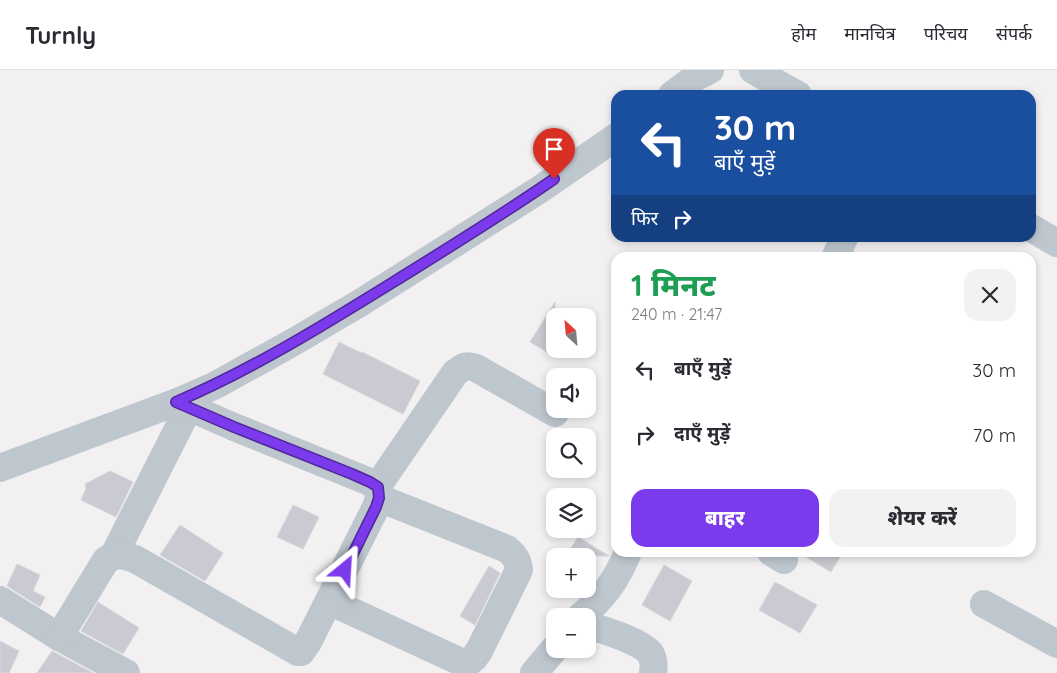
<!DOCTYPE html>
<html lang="hi">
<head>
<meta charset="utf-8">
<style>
  body { margin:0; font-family:Quicksand,"Noto Sans Devanagari",sans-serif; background:#f2f2f3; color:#2b2b33; height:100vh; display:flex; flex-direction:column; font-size:19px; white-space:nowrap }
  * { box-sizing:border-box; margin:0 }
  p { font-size:16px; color:#7c7c81 }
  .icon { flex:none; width:28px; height:28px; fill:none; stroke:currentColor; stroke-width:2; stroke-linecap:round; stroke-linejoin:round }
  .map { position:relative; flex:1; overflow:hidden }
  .details { position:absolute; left:611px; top:182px; width:425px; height:305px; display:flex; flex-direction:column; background:#fff; border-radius:15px; box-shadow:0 2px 8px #0003 }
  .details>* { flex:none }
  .hud { position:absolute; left:611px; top:20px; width:425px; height:152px; border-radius:15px; box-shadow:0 2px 8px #0003; background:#1a4fa0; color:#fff; overflow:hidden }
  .needle { width:32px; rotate:334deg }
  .controls { position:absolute; left:546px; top:238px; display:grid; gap:10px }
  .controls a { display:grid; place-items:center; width:50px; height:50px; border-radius:10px; background:#fff; box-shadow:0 2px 8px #0003; font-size:25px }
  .pin { position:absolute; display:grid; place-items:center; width:42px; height:42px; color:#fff; margin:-51px -21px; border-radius:50% 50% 50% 0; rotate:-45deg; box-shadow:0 0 5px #0007 }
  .pin .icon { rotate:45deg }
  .me { position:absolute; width:55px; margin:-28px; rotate:27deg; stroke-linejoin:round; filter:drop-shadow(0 0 4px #0008) }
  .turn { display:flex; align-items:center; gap:18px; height:105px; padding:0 20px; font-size:22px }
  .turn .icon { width:65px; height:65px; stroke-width:2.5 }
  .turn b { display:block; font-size:35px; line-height:42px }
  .then { display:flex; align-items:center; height:48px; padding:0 20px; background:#0003; gap:10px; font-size:19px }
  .round { display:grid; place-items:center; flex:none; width:52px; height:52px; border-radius:15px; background:#f2f2f3 }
  .head { display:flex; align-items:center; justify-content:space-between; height:85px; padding:0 20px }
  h1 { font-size:30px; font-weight:800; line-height:38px; color:#1e9e55 }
  .primary-button { display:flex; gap:10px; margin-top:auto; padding:10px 20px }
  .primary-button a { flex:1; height:58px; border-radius:15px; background:#7c3aed; color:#fff; font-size:20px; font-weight:800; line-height:58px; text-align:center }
  .primary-button a+a { background:#f2f2f3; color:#2b2b33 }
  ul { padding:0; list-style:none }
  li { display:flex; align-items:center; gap:15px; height:65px; padding:0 20px }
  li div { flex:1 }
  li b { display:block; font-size:19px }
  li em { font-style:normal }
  header { display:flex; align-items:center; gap:30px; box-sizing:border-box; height:70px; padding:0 25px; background:#fff; border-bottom:1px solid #e1e1e2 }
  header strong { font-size:24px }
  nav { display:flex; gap:28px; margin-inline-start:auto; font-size:18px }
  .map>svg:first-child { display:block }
  .building { fill:#cacbd2; stroke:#d4d6db }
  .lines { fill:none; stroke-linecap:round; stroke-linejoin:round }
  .minor { stroke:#bec6ce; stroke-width:28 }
  .route-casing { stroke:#51269a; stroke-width:12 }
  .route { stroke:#7c3aed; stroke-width:9 }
</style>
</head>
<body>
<header>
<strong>Turnly</strong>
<nav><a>होम</a><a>मानचित्र</a><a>परिचय</a><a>संपर्क</a></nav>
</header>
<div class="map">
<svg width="1057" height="603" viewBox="0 0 1057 603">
  <rect width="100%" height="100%" fill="#f2f0f0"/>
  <!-- building -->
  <g class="building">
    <path d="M555 232V287L530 272Z"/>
    <path d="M339 272 361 283 362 282 420 311 403 344 323 304Z"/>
    <path d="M110 401 133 412 116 447 81 430 86 419 85 414Z"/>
    <path d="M293 435 319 447 303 479 277 467Z"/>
    <path d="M180 455 223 483 205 511 160 485Z"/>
    <path d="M578 467 609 486H566Z"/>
    <path d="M798 482H843L831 502Z"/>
    <path d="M17 494 40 505 33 521 45 527 40 537 7 516Z"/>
    <path d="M664 495 692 511 670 551 642 535Z"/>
    <path d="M489 496 500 503 475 555 460 546Z"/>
    <path d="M775 512 817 535 800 563 759 540Z"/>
    <path d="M98 532 139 558 123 584 81 561Z"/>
    <path d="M0 571 19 581 9 603H0Z"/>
    <path d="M52 581 93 603H37Z"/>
  </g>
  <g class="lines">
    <!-- minor -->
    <g class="minor">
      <path d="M753 0 798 25"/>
      <path d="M672 25 696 7 710 0"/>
      <path d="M1031 158 1057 173"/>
      <path d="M835 188 844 168"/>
      <path d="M0 398 177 332 214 316 290 274 360 233 539 120 616 67"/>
      <path d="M377 417 455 303C463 297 466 294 476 298L555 343"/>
      <path d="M771 482 784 490"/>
      <path d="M114 485 189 337"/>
      <path d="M0 530 59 567 126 603"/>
      <path d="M329 531 463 593H468L474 588 479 581 519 500C518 490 515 486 507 479L379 428"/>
      <path d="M984 534 1057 574"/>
      <path d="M581 546C604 528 617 509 628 482"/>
      <path d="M588 555C603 560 640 571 650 583 654 589 654 597 653 603"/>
      <path d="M59 567 106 490C118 483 122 485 135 489L298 582H301L308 572 376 437 379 428 377 417 370 412 234 357 177 332"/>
      <path d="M534 603 555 578"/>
    </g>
  </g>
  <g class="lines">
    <!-- route casing -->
    <g class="route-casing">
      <path id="route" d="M345 500 376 437 379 428 378 417 370 412 352 404 234 357 176 332C253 299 324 255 395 211 448 178 502 145 554 109"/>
    </g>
    <!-- route -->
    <use href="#route" class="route"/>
  </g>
</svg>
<div class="controls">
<a><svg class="needle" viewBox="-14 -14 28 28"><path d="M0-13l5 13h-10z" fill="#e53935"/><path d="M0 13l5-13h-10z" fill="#7c7c81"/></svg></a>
<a><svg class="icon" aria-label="sound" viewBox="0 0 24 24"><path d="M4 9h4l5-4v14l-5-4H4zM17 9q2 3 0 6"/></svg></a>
<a><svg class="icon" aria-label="search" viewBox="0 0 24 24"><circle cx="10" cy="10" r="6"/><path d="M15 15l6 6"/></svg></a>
<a><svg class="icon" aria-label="layers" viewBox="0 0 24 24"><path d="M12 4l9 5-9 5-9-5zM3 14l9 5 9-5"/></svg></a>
<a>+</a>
<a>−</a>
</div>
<div class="pin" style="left:554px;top:109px;background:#d93025"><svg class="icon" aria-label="arrive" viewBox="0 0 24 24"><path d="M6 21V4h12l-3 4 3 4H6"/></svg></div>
<svg class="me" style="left:345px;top:500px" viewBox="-20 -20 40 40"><path d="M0-17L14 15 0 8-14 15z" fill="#7c3aed" stroke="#fff" stroke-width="4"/></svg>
<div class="hud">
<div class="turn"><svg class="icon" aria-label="left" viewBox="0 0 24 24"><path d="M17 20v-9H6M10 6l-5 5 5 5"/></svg><div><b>30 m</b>बाएँ मुड़ें</div></div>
<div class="then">फिर<svg class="icon" aria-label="right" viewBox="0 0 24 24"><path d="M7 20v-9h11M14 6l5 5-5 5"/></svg></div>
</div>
<section class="details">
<div class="head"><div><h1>1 मिनट</h1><p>240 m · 21:47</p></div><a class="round"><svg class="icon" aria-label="close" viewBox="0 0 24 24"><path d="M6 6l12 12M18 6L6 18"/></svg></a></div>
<ul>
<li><svg class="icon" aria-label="left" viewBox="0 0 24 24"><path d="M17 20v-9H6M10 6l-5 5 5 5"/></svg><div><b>बाएँ मुड़ें</b></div><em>30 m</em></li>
<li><svg class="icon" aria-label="right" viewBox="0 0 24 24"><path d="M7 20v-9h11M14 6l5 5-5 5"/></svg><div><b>दाएँ मुड़ें</b></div><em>70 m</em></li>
</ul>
<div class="primary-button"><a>बाहर</a><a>शेयर करें</a></div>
</section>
</div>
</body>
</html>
